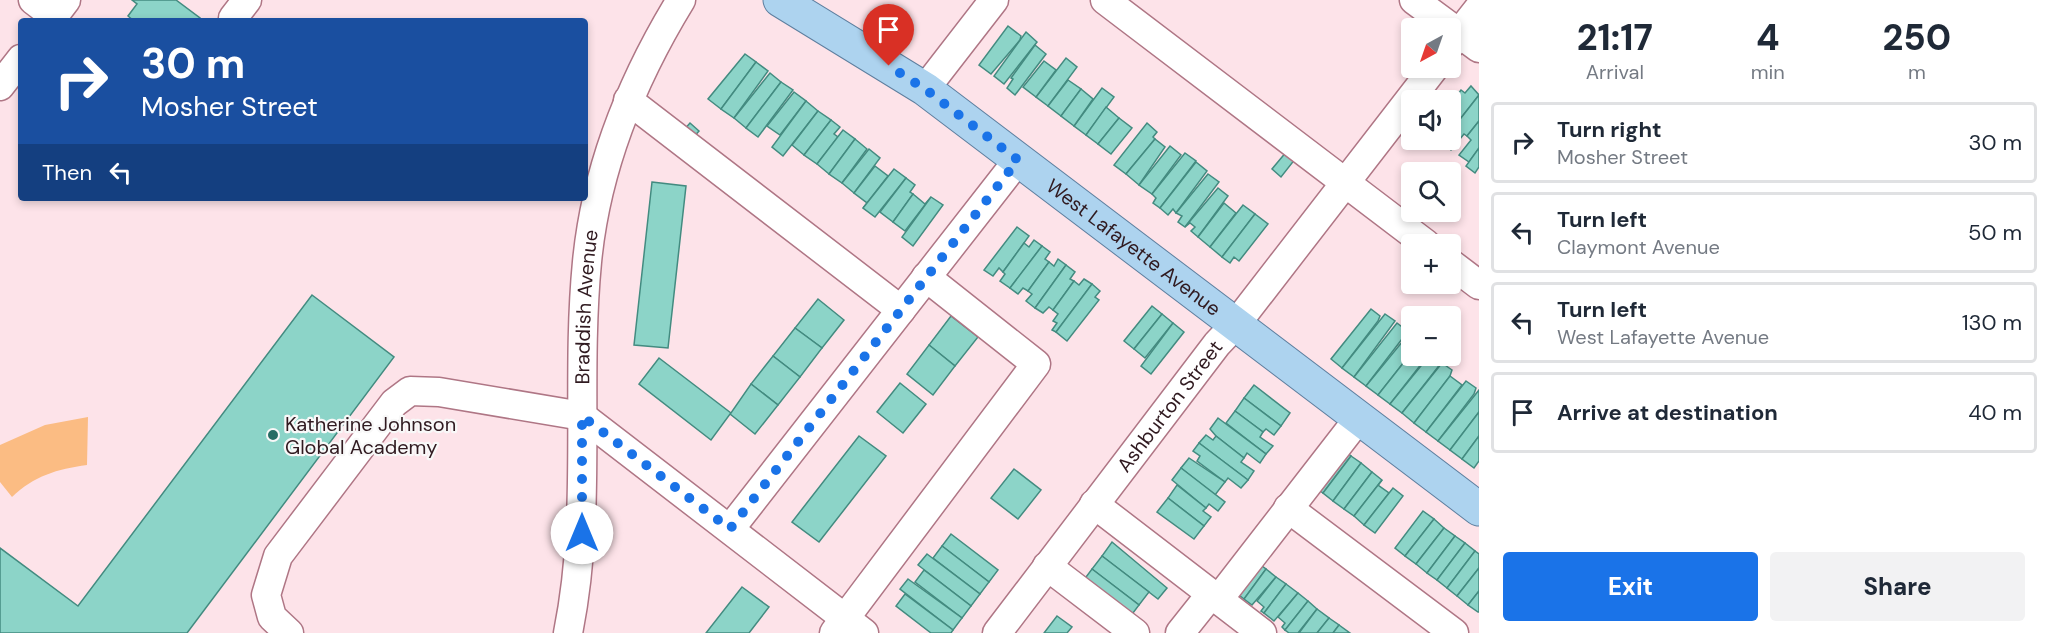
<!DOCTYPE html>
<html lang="en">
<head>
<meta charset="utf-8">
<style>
  body { margin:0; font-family:"DM Sans",sans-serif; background:#f2f2f3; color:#1f2937; height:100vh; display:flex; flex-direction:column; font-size:22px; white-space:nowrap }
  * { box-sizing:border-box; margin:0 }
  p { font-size:20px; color:#747a83 }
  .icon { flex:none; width:33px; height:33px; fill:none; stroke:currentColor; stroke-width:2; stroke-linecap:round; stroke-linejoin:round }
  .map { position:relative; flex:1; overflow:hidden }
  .panel { display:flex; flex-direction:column; background:#fff; width:570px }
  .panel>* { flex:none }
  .top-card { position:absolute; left:18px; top:18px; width:570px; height:183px; border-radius:6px; box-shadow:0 3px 9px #0003; background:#1a4fa0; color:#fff; overflow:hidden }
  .needle { width:39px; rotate:220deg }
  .tools { position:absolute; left:1401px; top:18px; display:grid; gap:12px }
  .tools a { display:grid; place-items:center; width:60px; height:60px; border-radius:6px; background:#fff; box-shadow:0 3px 9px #0003; font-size:30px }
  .pin { position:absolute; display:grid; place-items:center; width:51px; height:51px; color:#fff; margin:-62px -26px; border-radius:50% 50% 50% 0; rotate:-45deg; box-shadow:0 0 6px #0007 }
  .pin .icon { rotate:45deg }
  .me { position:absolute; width:66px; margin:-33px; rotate:0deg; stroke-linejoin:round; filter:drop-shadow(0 0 4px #0008) }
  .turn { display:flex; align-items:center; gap:21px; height:126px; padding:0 24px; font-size:27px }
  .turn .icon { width:78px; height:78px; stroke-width:2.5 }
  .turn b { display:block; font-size:42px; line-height:51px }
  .then { display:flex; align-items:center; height:57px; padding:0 24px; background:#0003; gap:12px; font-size:22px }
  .eta { display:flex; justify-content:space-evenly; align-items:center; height:102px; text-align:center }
  .eta b { font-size:36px; font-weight:800; line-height:42px }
  .button { display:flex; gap:12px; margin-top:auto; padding:12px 24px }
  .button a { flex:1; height:69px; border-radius:6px; background:#1a73e8; color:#fff; font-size:24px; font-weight:800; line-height:69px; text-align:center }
  .button a+a { background:#f2f2f3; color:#1f2937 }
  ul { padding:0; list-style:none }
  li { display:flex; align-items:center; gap:18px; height:81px; margin:0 12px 9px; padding:0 12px; border:3px solid #e0e1e3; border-radius:6px }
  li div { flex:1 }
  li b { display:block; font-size:22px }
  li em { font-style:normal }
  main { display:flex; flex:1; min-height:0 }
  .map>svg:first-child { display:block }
  .green { fill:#fbbc83 }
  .building { fill:#8cd4c8; stroke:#438b80; stroke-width:1.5 }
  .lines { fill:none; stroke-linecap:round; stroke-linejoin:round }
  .minor-casing { stroke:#af7685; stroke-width:31 }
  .major-casing { stroke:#5e7f9f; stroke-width:35 }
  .minor { stroke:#fff; stroke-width:28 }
  .major { stroke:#add3ef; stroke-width:33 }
  .route { stroke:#1a73e8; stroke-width:10; stroke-dasharray:0 18 }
  .poi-dot { fill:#266d64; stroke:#f8f8f8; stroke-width:2 }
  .labels { text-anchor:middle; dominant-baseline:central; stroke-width:4.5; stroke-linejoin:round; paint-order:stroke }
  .street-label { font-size:20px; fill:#301a20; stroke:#f8f8f8 }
  .poi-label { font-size:20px; fill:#301a20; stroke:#f8f8f8; text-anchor:start }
</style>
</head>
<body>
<main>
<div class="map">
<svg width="1479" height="633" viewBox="0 0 1479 633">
  <rect width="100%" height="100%" fill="#fde3e9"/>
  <!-- green -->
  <path class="green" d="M88 417 87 465C57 469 34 476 12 497L0 482V445L45 425Z"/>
  <!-- building -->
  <g class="building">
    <path d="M132 0H176L200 18 198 21H134L128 16 137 4Z"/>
    <path d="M1008 26 1021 36 1020 40 991 74 979 65Z"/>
    <path d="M1026 32 1037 42 1004 84 994 76Z"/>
    <path d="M1035 45 1046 54 1015 95 1007 88 1013 79 1011 78Z"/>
    <path d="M745 54 756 62 721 109 708 99Z"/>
    <path d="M1066 58 1077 67 1048 106 1036 97Z"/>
    <path d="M1044 61 1056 70 1036 97 1023 87Z"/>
    <path d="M756 62 768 71 734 118 721 109Z"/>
    <path d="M770 73 781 82 746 128 734 118Z"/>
    <path d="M1068 80 1081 89 1061 116 1048 106Z"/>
    <path d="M781 82 793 90 758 137 746 128Z"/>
    <path d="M1471 86 1479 95 1450 132V104L1461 90 1465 93Z"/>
    <path d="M1102 88 1114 97 1086 135 1074 126Z"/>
    <path d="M1081 89 1093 99 1074 126 1061 116Z"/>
    <path d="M794 92 806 101 780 135 767 126Z"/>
    <path d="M1479 95V121L1467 136 1464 134 1451 150 1442 143 1445 140H1450V132Z"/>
    <path d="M806 101 818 111 783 156 772 147Z"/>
    <path d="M1106 107 1119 118 1098 144 1086 135Z"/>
    <path d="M818 111 831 120 804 155 792 145Z"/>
    <path d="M1119 118 1132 128 1111 154 1098 144Z"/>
    <path d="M831 120 840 127 834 134 838 137 817 164 804 155Z"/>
    <path d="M1479 121V148L1469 162 1459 155 1471 140 1467 136Z"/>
    <path d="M690 123 699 131 692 139 683 131Z"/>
    <path d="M1147 123 1157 132 1153 137 1155 139 1126 174 1114 165Z"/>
    <path d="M843 130 855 139 829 174 817 164Z"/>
    <path d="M855 139 867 149 842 183 829 174Z"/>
    <path d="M1155 139 1165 147 1139 185 1126 174Z"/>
    <path d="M1170 146 1181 155 1152 194 1139 185Z"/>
    <path d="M1479 148V167L1475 173 1466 166Z"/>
    <path d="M869 149 880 158 854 193 842 183Z"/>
    <path d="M1287 151 1296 158 1281 177 1272 169Z"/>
    <path d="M1185 153 1196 161 1160 208 1153 203 1156 198 1152 194Z"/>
    <path d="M1196 162 1207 171 1176 213 1173 209 1168 215 1160 208Z"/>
    <path d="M875 166 888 176 863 208 867 203 854 193Z"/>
    <path d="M894 169 906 178 875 217 863 208Z"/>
    <path d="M1208 174 1219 182 1185 227 1178 222 1182 216 1176 213Z"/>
    <path d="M906 178 915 185 910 192 913 194 893 222 880 212Z"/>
    <path d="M652 182 686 186 668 348 634 345Z"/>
    <path d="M1218 188 1228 196 1198 237 1191 231 1195 227 1190 223 1185 227Z"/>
    <path d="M913 194 925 204 931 197 905 231 893 222Z"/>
    <path d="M931 197 943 205 913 246 902 237Z"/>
    <path d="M1224 203 1236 213 1210 247 1198 237Z"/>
    <path d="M1243 205 1255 214 1222 257 1210 247Z"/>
    <path d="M1255 214 1268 224 1239 261 1234 257 1230 263 1222 257Z"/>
    <path d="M1017 227 1029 236 1003 272 999 268 993 276 984 270Z"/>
    <path d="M1034 240 1042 246 1010 288 1000 281 1005 274 1003 272 1024 243 1029 247Z"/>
    <path d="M1042 246 1050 252 1045 259 1049 262 1028 291 1023 288 1018 294 1010 288Z"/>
    <path d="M1058 259 1066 265 1035 308 1026 301 1032 294 1028 291 1049 262 1054 266Z"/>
    <path d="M1066 265 1075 272 1070 279 1074 281 1053 310 1049 307 1043 313 1035 308Z"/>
    <path d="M1084 279 1092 284 1056 332 1052 330 1057 323 1053 321 1058 314 1053 310 1074 281 1079 285Z"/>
    <path d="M1092 284 1100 291 1095 297 1099 300 1067 341 1056 332Z"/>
    <path d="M312 295 394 357 187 633H0V548L78 606Z"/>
    <path d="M818 299 844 320 822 348 795 328Z"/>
    <path d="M1152 306 1162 314 1134 349 1124 341Z"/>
    <path d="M1371 309 1380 316 1378 321 1342 368 1331 359Z"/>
    <path d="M1162 314 1173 323 1145 358 1134 349Z"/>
    <path d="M1385 314 1395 321 1354 377 1342 368Z"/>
    <path d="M951 316 978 337 955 366 929 345Z"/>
    <path d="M1173 323 1184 332 1151 374 1141 366Z"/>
    <path d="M1397 323 1406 330 1402 339 1366 386 1354 377Z"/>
    <path d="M795 328 822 348 800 377 773 356Z"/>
    <path d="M1407 336 1412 339V352L1378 395 1366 386Z"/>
    <path d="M929 345 955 366 933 395 907 374Z"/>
    <path d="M1412 352V356L1426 358 1390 404 1378 395Z"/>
    <path d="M773 356 800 377 778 405 751 384Z"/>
    <path d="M1429 356 1440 361 1438 367 1402 413 1390 404Z"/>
    <path d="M659 358 731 413 751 384 778 405 755 434 730 414 711 440 639 384Z"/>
    <path d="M1442 363 1452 370 1450 376 1414 423 1402 413Z"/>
    <path d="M1450 376 1462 385 1426 432 1414 423Z"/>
    <path d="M1466 381 1476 388 1474 394 1438 441 1426 432Z"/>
    <path d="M900 383 926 404 903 433 877 412Z"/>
    <path d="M1254 385 1290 413 1281 426 1244 398Z"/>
    <path d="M1479 390V412L1450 450 1438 441Z"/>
    <path d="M1244 398 1281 426 1274 435 1266 429 1263 432 1235 411Z"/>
    <path d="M1235 411 1263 432 1260 437 1273 446 1266 454 1226 423Z"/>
    <path d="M1479 412V436L1462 459 1450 450Z"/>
    <path d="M1218 418 1266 454 1260 463 1247 453 1244 458 1216 436 1210 429Z"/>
    <path d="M1206 435 1213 440 1216 436 1244 458 1241 462 1254 471 1248 480 1199 443Z"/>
    <path d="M859 436 886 456 819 542 792 522Z"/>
    <path d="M1479 436V461L1474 468 1462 459Z"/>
    <path d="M1199 443 1248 480 1241 488 1228 478 1225 482 1197 461 1200 456 1193 451Z"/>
    <path d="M1341 448 1351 456 1323 493 1312 485Z"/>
    <path d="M1351 456 1361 463 1333 501 1323 493Z"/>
    <path d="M1189 458 1225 482 1215 495 1181 468Z"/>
    <path d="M1361 463 1372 472 1344 509 1333 501Z"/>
    <path d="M1181 468 1225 502 1218 511 1209 504 1206 508 1172 480Z"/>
    <path d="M1014 469 1041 490 1018 519 991 498Z"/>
    <path d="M1372 472 1382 480 1354 516 1344 509Z"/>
    <path d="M1382 480 1378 485 1389 493 1364 525 1354 516Z"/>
    <path d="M1177 485 1206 508 1203 511 1211 517 1204 526 1168 498Z"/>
    <path d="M1393 488 1403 496 1375 533 1364 525Z"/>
    <path d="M1168 498 1204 526 1194 539 1157 512Z"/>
    <path d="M1423 511 1434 519 1405 556 1395 548Z"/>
    <path d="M1434 519 1444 528 1416 564 1405 556Z"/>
    <path d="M1444 528 1455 536 1427 573 1416 564Z"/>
    <path d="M951 534 998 570 989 582 942 546Z"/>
    <path d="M1455 536 1465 543 1437 580 1427 573Z"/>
    <path d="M1112 542 1167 588 1158 599 1102 556Z"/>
    <path d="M1465 543 1475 551 1447 588 1437 580Z"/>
    <path d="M942 546 989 582 980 594 933 558Z"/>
    <path d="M1475 551 1479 554V568L1457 596 1447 588Z"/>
    <path d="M927 554 980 594 971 606 918 565Z"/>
    <path d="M1102 556 1149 592 1139 605 1092 569Z"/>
    <path d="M1255 561 1266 569 1244 599 1239 595Z"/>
    <path d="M1479 568V591L1468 605 1457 596Z"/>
    <path d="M1092 569 1139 605 1130 617 1083 581Z"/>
    <path d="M1266 569 1276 577 1252 605 1244 599Z"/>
    <path d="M924 570 971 606 962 618 915 582Z"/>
    <path d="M1276 577 1286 584 1264 613 1261 611 1264 607 1257 601Z"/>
    <path d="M908 579 962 618 953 630 900 589Z"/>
    <path d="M1286 584 1298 593 1274 621 1264 613Z"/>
    <path d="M742 587 769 607 749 633H706Z"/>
    <path d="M1479 591V612H1478L1468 605Z"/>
    <path d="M1298 593 1308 601 1285 630 1282 627 1285 623 1278 617Z"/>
    <path d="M905 594 953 630 951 633H931L896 606Z"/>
    <path d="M1308 601 1317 609 1298 633H1289L1285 630Z"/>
    <path d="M1317 609 1329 618 1317 633H1299Z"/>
    <path d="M1057 616 1072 627 1067 633H1044Z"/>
    <path d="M1329 618 1339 625 1333 633H1317Z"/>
    <path d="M1339 625 1350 633H1333Z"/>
  </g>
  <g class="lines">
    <!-- minor casing -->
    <g class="minor-casing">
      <g id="minor">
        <path d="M33 0 54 16"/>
        <path d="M1105 0 1426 244"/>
        <path d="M1414 0 1479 48"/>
        <path d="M233 18 247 0"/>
        <path d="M50 21 66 0"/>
        <path d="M1450 45 1479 8"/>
        <path d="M0 86 21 59"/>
        <path d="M925 89 994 0"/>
        <path d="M628 100 901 310"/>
        <path d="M1450 263 1479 285"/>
        <path d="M1094 504 1262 633"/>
        <path d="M1288 508 1454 633"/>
        <path d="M730 529 1018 160"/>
        <path d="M1047 566 1135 633"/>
        <path d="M1218 600 1359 418"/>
        <path d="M289 633 272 617 266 595 278 556 394 403 410 391 439 392 582 416 864 633"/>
        <path id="s1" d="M568 633C593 510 575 386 587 262 596 168 632 80 681 0"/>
        <path d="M834 633 1036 364 926 277"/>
        <path id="s2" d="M997 633 1217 344 1236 324 1434 68"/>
        <path d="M1180 633 1211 594"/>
      </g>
    </g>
    <!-- major casing -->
    <g class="major-casing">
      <g id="major">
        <path id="s3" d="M780 0 925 89 1479 509"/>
      </g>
    </g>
    <!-- minor -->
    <use href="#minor" class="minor"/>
    <!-- major -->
    <use href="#major" class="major"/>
  </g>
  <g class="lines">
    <!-- route -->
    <path class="route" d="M582 533V416L730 529 1018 160 925 89 889 66"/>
  </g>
  <!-- markers -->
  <circle class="poi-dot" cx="273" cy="435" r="6"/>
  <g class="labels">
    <!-- street labels -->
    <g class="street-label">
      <text stroke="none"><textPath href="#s3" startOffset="432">West Lafayette Avenue</textPath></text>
      <text stroke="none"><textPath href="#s1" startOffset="327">Braddish Avenue</textPath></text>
      <text stroke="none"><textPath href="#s2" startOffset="285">Ashburton Street</textPath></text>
    </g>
    <!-- poi labels -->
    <g class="poi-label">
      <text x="285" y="424">Katherine Johnson<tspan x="285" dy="23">Global Academy</tspan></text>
    </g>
  </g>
</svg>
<div class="tools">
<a><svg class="needle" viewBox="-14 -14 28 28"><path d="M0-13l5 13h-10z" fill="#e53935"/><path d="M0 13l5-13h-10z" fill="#747a83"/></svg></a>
<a><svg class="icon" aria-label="sound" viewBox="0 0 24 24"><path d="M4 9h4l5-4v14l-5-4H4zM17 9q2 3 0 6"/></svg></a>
<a><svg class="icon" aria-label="search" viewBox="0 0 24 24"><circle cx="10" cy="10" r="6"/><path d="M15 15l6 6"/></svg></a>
<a>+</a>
<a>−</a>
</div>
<div class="pin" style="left:889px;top:66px;background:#d93025"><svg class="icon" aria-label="arrive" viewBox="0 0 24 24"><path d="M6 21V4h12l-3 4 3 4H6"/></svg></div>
<svg class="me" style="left:582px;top:533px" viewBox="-20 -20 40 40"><circle r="19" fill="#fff"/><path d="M0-13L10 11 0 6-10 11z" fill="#1a73e8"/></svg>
<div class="top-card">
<div class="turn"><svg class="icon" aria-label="right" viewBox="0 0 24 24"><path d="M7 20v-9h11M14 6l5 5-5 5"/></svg><div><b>30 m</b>Mosher Street</div></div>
<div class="then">Then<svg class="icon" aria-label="left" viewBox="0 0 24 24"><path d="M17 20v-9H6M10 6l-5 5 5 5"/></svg></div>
</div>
</div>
<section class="panel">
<div class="eta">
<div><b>21:17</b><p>Arrival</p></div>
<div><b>4</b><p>min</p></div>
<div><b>250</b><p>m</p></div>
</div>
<ul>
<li><svg class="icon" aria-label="right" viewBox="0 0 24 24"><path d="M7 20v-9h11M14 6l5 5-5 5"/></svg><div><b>Turn right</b><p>Mosher Street</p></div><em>30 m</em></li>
<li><svg class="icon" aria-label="left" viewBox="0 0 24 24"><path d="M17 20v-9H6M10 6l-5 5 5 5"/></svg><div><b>Turn left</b><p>Claymont Avenue</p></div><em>50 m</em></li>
<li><svg class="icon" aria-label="left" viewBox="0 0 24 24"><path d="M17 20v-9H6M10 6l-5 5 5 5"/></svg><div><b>Turn left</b><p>West Lafayette Avenue</p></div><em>130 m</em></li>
<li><svg class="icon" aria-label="arrive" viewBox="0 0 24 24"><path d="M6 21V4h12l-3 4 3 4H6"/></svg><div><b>Arrive at destination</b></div><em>40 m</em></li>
</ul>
<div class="button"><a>Exit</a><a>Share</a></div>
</section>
</main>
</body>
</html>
